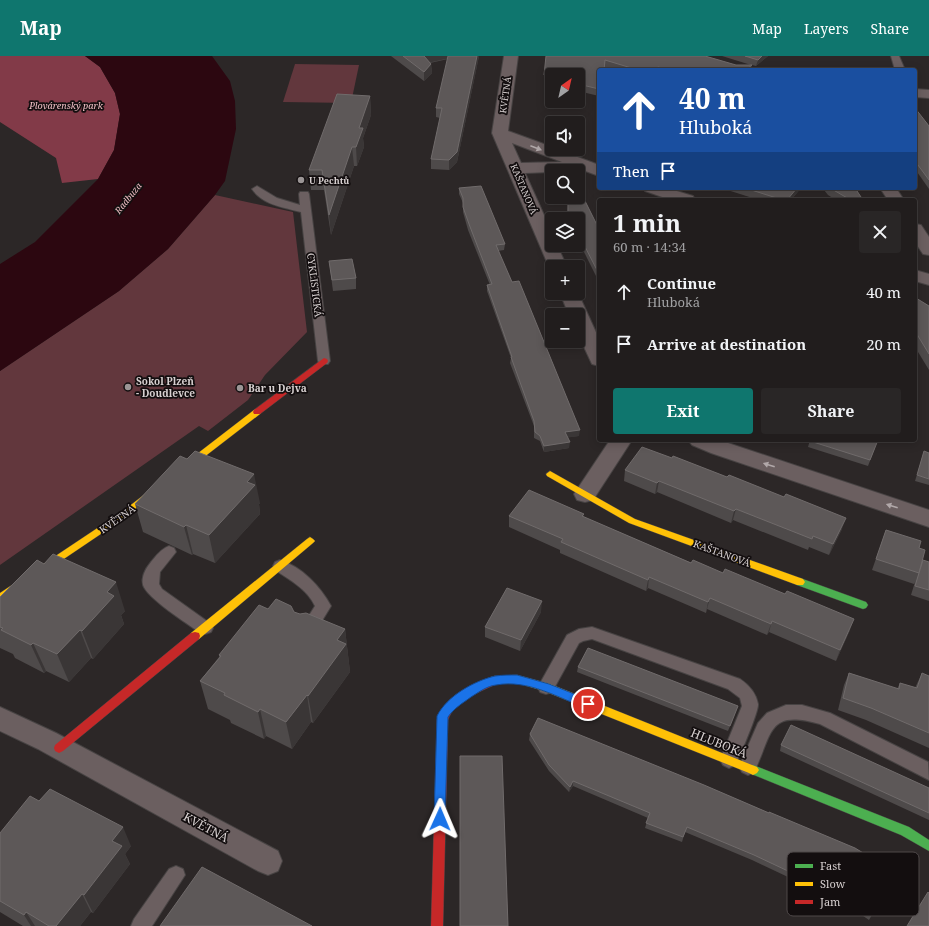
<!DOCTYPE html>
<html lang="en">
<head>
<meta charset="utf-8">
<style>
  body { margin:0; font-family:"Noto Serif",serif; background:#292626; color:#f1f3f6; height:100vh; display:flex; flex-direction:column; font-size:15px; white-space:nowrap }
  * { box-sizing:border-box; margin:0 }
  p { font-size:13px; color:#a2a2a4 }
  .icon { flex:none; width:22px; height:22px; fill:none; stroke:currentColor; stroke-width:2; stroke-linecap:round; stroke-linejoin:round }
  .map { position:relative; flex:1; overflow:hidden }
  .drawer { position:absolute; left:597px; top:142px; width:320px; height:244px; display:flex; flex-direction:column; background:#211d1d; border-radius:4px; box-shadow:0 2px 10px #0003,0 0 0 1px #3e3b3b }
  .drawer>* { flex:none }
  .banner { position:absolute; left:597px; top:12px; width:320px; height:122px; border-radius:4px; box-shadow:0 2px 10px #0003,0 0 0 1px #3e3b3b; background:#1a4fa0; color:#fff; overflow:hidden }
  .needle { width:26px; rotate:34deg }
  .fabs { position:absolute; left:545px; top:12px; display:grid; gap:8px }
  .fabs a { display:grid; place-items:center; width:40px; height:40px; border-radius:4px; background:#211d1d; box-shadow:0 2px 10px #0003,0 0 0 1px #3e3b3b; font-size:20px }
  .pin { position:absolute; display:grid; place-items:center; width:34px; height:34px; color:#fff; margin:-17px; border:2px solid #fff; border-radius:50%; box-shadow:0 1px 4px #0007 }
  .me { position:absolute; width:44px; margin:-22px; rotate:1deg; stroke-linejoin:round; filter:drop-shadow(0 0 3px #0008) }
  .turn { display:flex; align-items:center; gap:14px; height:84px; padding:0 16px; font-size:18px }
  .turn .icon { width:52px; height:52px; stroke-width:2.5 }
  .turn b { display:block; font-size:28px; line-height:34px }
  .then { display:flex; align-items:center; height:38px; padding:0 16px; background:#0003; gap:8px; font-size:15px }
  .round { display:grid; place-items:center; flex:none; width:42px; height:42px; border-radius:4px; background:#292626 }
  .overview { display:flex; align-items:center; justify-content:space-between; height:68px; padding:0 16px }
  h1 { font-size:24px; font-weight:700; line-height:30px }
  .button { display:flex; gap:8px; margin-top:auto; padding:8px 16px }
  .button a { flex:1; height:46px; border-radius:4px; background:#0f766e; color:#fff; font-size:16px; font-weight:700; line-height:46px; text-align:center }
  .button a+a { background:#292626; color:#f1f3f6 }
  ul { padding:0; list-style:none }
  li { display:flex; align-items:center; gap:12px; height:52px; padding:0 16px }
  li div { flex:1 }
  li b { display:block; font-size:15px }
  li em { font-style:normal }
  header { display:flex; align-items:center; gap:24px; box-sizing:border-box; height:56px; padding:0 20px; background:#0f766e; color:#fff }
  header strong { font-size:19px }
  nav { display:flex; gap:22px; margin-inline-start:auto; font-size:14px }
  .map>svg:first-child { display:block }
  .green { fill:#62373d }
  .forest { fill:#823a48 }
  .water { fill:#2c0710 }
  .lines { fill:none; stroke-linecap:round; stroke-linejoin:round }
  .lane-casing { stroke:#474343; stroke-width:2 }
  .street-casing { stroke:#474343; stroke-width:2 }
  .fast-casing { stroke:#474343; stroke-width:1 }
  .slow-casing { stroke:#474343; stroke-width:1 }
  .jam-casing { stroke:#474343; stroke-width:1 }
  .lane { fill:#6b5f60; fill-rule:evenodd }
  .street { fill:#6b5f60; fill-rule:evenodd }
  .fast { fill:#4caf50; fill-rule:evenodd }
  .slow { fill:#ffc107; fill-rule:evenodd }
  .jam { fill:#c62828; fill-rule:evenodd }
  .wall { fill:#4e4a4a }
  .shaded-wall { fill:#3a3636 }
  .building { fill:#5d5858; stroke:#706b6b }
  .oneway { fill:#b1a8a9 }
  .route { fill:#1a73e8; stroke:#114b97 }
  .poi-dot { fill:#9b9595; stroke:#130e0f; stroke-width:1.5 }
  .labels { text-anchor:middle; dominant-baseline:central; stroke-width:3.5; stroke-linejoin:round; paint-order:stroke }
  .far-street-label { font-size:9px; fill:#d7d0d0; stroke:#130e0f }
  .far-park-label { font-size:9px; font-style:italic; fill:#f2c0c6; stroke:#130e0f }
  .far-poi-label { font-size:9px; font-weight:bold; fill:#d7d0d0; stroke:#130e0f; text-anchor:start }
  .far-water-label { font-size:9px; font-style:italic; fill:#f0bfc5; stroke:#130e0f }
  .street-label { font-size:10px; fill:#d7d0d0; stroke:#130e0f }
  .poi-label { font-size:10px; font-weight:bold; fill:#d7d0d0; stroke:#130e0f; text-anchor:start }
  .near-street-label { font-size:12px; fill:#d7d0d0; stroke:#130e0f }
  .key { fill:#130e0f; stroke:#4e4849; stroke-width:1 }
  .key-label { font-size:11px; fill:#d7d0d0 }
</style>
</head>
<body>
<header>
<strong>Map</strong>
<nav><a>Map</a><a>Layers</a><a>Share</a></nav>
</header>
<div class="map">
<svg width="929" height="870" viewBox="0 0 929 870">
  <rect width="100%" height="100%" fill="#2c2727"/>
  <!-- green -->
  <g class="green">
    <path d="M295 8 359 9 351 47 283 46Z"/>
    <path d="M215 139 293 156 307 276 265 319 248 344 208 375 199 370 0 509V315L119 235 168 193Z"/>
  </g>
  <!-- forest -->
  <path class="forest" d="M0 0H85L100 11 115 37 120 58 114 94 98 123 62 127 56 102 0 66Z"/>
  <!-- water -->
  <path class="water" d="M85 0H212L230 25 235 45 236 73 225 125 215 139 168 193 119 235 0 315V208L35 186 98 123 114 94 120 58 115 37 100 11Z"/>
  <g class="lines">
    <!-- lane casing -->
    <g class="lane-casing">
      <g id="lane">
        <path d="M891 0H899L905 14H895Z"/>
        <path d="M257 130 277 142 300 149 299 138 300 136H308L309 138 330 305 328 308H320L318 305 301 156C283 151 263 149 252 133Z"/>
        <path d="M169 490 174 492 176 496 160 516 159 528 162 533 211 568 213 572 211 576 205 578 199 576C188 568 147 542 143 529 141 521 146 512 151 506 156 500 161 493 169 490Z"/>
        <path d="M280 504C302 511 320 530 331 550L312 581 306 583 300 581 298 577 315 550C307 533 290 524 275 514L273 510 275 506Z"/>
        <path d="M592 571 740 623C749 629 756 637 758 648 759 655 740 700 735 709L729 712 723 709 720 704 742 650 740 642 728 633 592 583 583 585 579 587 552 636 546 638 540 636 538 631 567 579 579 573Z"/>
        <path d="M786 649H802L830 657 928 706 929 724 820 668C767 653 773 677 754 716L748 719 742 716 739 711 758 667 767 657Z"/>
        <path d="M176 810 183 813 185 819 152 870H131L134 863 169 813Z"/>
      </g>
    </g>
    <!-- street casing -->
    <g class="street-casing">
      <g id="street">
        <path d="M504 0H518L508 75 552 91V93H556L599 109V120L580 113 577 115 525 117 552 177V189H557L567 211H552V215L549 211 492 77ZM512 87 562 106 521 107Z"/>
        <path d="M915 33 929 34V42L915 41Z"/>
        <path d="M643 132H667L693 140 695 144H671L645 135Z"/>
        <path d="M880 132H896L904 144H888Z"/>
        <path d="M915 168 921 169 929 181V199L923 198 915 186Z"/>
        <path d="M915 214 929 218V229L915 225Z"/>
        <path d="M560 237H578L599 283V310L592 308 578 278V259H569Z"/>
        <path d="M610 384H632L593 444 585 446 577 444 574 438Z"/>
        <path d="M688 384H719L929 454V471L711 397 692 389Z"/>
        <path d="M0 651 56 677 278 795 282 805 278 815 268 819 258 815 38 693 0 675Z"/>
      </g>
    </g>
    <!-- fast casing -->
    <g class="fast-casing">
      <g id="fast">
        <path d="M800 522 866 546 868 549 866 552 863 553 797 529 795 526 797 523Z"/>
        <path d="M753 709 909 771 929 784V795L901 779 749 717 747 714 749 711Z"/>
      </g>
    </g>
    <!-- slow casing -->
    <g class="slow-casing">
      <g id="slow">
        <path d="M257 353 260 354 261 356 260 358 129 459 0 546V537L123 455 254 354Z"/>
        <path d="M550 415 635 463 803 523 805 526 803 529H797L629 467 547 420 546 418Z"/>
        <path d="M310 481 313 483 315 485 313 487 199 583 195 584 191 583 190 580 191 577 307 483Z"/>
        <path d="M517 619 550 628 757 711 759 714 757 717 753 719 749 717 544 635 517 627 495 628 491 627 490 624 491 621Z"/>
      </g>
    </g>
    <!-- jam casing -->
    <g class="jam-casing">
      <g id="jam">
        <path d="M324 302 327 303 328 305 327 307 260 358H254L253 356 254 354Z"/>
        <path d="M195 576 199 577 200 580 199 583 63 695 59 697 55 695 54 692 55 689 191 577Z"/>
        <path d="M495 620 499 621 500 624 499 627C483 634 453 646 448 664L443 870H431L437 664C444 640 473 627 495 620Z"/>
      </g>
    </g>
    <!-- lane -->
    <use href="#lane" class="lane"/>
    <!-- street -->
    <use href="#street" class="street"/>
    <!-- fast -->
    <use href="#fast" class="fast"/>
    <!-- slow -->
    <use href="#slow" class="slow"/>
    <!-- jam -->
    <use href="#jam" class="jam"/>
  </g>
  <!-- wall -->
  <g class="wall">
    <path d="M391 0H479L457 106 449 114 431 113V103L440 62 436 61V52L448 3 430 7 431 8 432 17 424 25Z"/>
    <path d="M546 0 736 9H751L722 0H768L756 10 752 9 751 14H615L605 11 604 14H599V40L578 35V19H552V28L544 26Z"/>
    <path d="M370 40 371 59 363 82 364 91 357 110H354L331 179 324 134H311L309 114Z"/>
    <path d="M915 52 929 70V133L915 113Z"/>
    <path d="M459 132 505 188 504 194 498 195 579 380 568 381 569 392 544 396 540 385 534 382V370L510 307 511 302 487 235V229H490L468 174 463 156V147L459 138Z"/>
    <path d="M721 132H801L791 144H759Z"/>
    <path d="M810 132H855L863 144H836L828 139 824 134Z"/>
    <path d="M568 142 599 173V226L578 184V163H568L567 162Z"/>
    <path d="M329 205 356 222V233L333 235Z"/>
    <path d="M915 242 929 250V314L915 291Z"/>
    <path d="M810 384H878L868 410 808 391Z"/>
    <path d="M924 395 929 397V429L915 425Z"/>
    <path d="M625 414 842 473 829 499 809 491 808 494 733 464 731 467 657 436 655 438 624 425Z"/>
    <path d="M260 447 259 448 260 458 215 507 193 498 192 499 143 476 135 448Z"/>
    <path d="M584 458 583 461 850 574 836 605 769 576 767 579 707 553 706 557 648 532 646 535 560 497V494L509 471V460Z"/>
    <path d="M886 474 919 492 922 506H929V545L911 539 915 526 914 528 872 514Z"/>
    <path d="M0 541 125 555 121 559 124 568 93 603 91 602 69 626 46 615 44 617 15 602 13 598 0 592Z"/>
    <path d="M268 553 345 573 350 616 313 667 311 666 292 693 266 680 264 683 231 667 230 664 208 653 200 625 219 601V599Z"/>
    <path d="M541 556 520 595 485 581V571Z"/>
    <path d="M578 611 738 650 728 675 577 616Z"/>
    <path d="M849 617 897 633 900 627 915 632 922 617 929 620V692L866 664 838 654 844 629Z"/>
    <path d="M530 678 896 817 869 864 825 834 815 840 803 834 805 829 752 804 685 776 682 786 645 772 648 762 573 730 569 736 549 715 529 684Z"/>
    <path d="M781 689 929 732V764L780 695Z"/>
    <path d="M0 777 131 790 125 798 130 808 93 857 91 856 80 870H23L0 856Z"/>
  </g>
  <!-- shaded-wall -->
  <g class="shaded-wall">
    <path d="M423 0H450V2L423 8Z"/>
    <path d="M477 0H479L457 106 449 114V104Z"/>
    <path d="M762 0H768L756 10 758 4Z"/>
    <path d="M431 8 432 17 424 25V16Z"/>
    <path d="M752 9 751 14H746Z"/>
    <path d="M370 40 371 59 363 82 364 91 357 110 356 91 359 72Z"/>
    <path d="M352 91 354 110 331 179 329 159Z"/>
    <path d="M797 132H801L791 144H787Z"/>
    <path d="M580 374 579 380 565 382V376Z"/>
    <path d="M570 386 569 392 544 396V390Z"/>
    <path d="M254 418 260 447 259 448 260 458 215 507 209 479 247 426Z"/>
    <path d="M659 425 657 436 655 438 657 427Z"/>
    <path d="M736 453 733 464 731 467 734 455Z"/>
    <path d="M846 462 842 473 829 499 833 488Z"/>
    <path d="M186 469 193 498 192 499 184 471Z"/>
    <path d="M649 521 648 532 646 535 648 524Z"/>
    <path d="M116 526 125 555 121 559 124 568 93 603 82 575 107 536Z"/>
    <path d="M710 542 707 553 706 557 708 546Z"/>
    <path d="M542 545 541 556 520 595 521 584Z"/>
    <path d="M854 563 850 574 836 605 840 594Z"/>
    <path d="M772 565 769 576 767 579 771 568Z"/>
    <path d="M345 573 350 616 313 667 308 640 337 584Z"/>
    <path d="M80 574 91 602 69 626 57 598Z"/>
    <path d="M33 587 46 615 44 617 31 589Z"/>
    <path d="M307 639 311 666 292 693 286 666Z"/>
    <path d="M260 653 266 680 264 683 258 656Z"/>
    <path d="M573 725V730L569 736 570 731Z"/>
    <path d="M123 771 131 790 125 798 130 808 93 857 84 839 112 785Z"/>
    <path d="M828 829 825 834 815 840 818 835Z"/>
    <path d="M82 838 91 856 80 870H56Z"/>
    <path d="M26 856 35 870H31L24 859Z"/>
  </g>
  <!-- building -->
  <g class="building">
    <path d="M403 0H424L431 8 424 16Z"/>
    <path d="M448 0H477L457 96 449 104 431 103 442 52H436Z"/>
    <path d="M546 0H705L736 9H752L746 14H670L658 11 654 14H638L605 4 604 14H599V33L578 28V19H552V21L544 19Z"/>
    <path d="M745 0H762L758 4Z"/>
    <path d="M337 38 370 40 359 72H363L356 91H352L329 159 322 114H309Z"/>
    <path d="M915 52 929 70V124L915 105Z"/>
    <path d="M481 130 505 188 496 189 512 226 519 225 580 374 565 376 570 386 544 390 540 380 535 376 534 365 511 301H512L487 229 492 228 469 168 463 151V142L459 132Z"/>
    <path d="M745 132H797L787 144H783Z"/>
    <path d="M830 132H855L863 144H848L849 143Z"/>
    <path d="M583 141 599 173V218L578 177V163H571L568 156V142Z"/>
    <path d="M352 203 356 222 332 224 329 205Z"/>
    <path d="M915 242H916L929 250V298L915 275Z"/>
    <path d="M810 384H878L870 404 810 385Z"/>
    <path d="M642 391 672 402 673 400 727 421 729 419 784 441 786 438 846 462 833 488 813 480 812 483 736 453 734 455 659 425 657 427 625 414Z"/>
    <path d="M195 395 254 418 247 426 255 429 209 479 186 469 184 471 135 448 180 400 187 403Z"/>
    <path d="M924 395 929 397V423L917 419Z"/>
    <path d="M529 434 584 458 582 460 691 507 693 504 723 517 725 513 785 538 787 535 854 563 840 594 772 565 771 568 710 542 708 546 649 521 648 524 561 486 563 483 509 460Z"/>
    <path d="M886 474 921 485 919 492 925 494 919 517 876 503Z"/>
    <path d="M53 498 116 526 107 536 114 540 82 575 80 574 57 598 33 587 31 589 1 574 3 572 0 571V541L37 504 44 508Z"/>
    <path d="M923 504 929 506V534L915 530Z"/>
    <path d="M507 532 542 545 521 584 485 571Z"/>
    <path d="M276 543 291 550 294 556 300 558 306 557 345 573 337 584 346 588 308 640 307 639 286 666 260 653 258 656 224 639 225 637 200 625 221 600 219 599 259 549 268 553Z"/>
    <path d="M588 592 738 650 730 670 578 611Z"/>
    <path d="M849 617 899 633 900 627 917 632 922 617 929 620V677L871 652 843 642Z"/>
    <path d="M538 662 704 729 769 757V756L855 792 896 817 872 859 828 829 818 835 806 829 807 824 754 799 687 771 683 781 646 767 650 757 573 725 570 731 549 709 530 678Z"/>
    <path d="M791 669 929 732V757L781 689Z"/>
    <path d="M460 700H502L508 870H460Z"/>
    <path d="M50 733 123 771 112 785 122 790 84 839 82 838 56 870H49L26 856 24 859 0 845V777L30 740 39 745Z"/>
    <path d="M202 811 312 870H160Z"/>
    <path d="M928 836 929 837V870H907Z"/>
  </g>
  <!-- one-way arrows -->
  <defs><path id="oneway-solid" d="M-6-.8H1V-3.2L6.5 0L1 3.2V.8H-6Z"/></defs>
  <g class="oneway">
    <use href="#oneway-solid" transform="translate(536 92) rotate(21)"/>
    <use href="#oneway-solid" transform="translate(769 409) rotate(-162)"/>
    <use href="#oneway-solid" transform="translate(892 450) rotate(-162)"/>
  </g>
  <!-- route -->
  <path class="route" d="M517 619 549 628 592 645 593 648 592 651 588 653C559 642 528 623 496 629 487 630 479 636 471 641 463 647 454 652 448 661L445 763 444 767 440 768 436 767 434 763 437 660C447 640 474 625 495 620 502 619 510 619 517 619Z"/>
  <!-- markers -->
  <g class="poi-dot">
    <circle cx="301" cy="124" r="4"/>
    <circle cx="128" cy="331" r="4"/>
    <circle cx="240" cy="332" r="4"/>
  </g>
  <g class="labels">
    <!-- far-street labels -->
    <g class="far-street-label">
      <text transform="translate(505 39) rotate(-82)">KVĚTNÁ</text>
      <text transform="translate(524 133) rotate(67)">KAŠTANOVÁ</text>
    </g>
    <!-- far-park labels -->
    <g class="far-park-label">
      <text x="66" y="49">Plovárenský park</text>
    </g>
    <!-- far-poi labels -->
    <g class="far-poi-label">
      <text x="309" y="124">U Pechtů</text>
    </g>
    <!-- far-water labels -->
    <g class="far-water-label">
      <text transform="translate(128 142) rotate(-51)">Radbuza</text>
    </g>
    <!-- street labels -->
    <g class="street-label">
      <text transform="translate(315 229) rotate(83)">CYKLISTICKÁ</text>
      <text transform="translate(117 463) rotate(-35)">KVĚTNÁ</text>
      <text transform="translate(722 497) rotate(20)">KAŠTANOVÁ</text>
    </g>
    <!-- poi labels -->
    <g class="poi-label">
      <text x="136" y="325">Sokol Plzeň<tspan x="136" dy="12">- Doudlevce</tspan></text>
      <text x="248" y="332">Bar u Dejva</text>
    </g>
    <!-- near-street labels -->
    <g class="near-street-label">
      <text transform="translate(719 687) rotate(22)">HLUBOKÁ</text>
      <text transform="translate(206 771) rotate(28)">KVĚTNÁ</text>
    </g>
  </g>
  <!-- legend -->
  <rect x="787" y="796" width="132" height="64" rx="6" class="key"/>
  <rect x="795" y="808" width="18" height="4" fill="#4caf50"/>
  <rect x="795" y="826" width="18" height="4" fill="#ffc107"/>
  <rect x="795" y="844" width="18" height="4" fill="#c62828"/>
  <g class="key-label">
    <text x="820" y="814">Fast</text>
    <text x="820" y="832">Slow</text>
    <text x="820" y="850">Jam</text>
  </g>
</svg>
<div class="fabs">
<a><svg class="needle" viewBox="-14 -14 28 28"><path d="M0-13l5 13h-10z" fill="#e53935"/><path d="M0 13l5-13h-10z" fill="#a2a2a4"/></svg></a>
<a><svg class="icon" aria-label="sound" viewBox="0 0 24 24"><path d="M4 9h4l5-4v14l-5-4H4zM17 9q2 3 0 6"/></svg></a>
<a><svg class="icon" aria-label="search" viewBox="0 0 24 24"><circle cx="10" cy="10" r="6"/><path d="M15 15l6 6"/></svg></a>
<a><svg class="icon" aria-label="layers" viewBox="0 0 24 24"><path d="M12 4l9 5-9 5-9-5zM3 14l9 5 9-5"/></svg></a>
<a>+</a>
<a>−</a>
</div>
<div class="pin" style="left:588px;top:648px;background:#d93025"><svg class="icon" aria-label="arrive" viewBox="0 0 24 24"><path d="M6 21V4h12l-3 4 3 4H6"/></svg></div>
<svg class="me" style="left:440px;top:763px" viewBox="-20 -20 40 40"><path d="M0-17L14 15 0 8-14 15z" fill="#1a73e8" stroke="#fff" stroke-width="4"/></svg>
<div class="banner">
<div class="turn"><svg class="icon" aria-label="ahead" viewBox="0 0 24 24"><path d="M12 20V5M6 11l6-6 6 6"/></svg><div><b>40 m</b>Hluboká</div></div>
<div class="then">Then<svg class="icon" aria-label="arrive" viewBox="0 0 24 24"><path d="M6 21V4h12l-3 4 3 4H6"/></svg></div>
</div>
<section class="drawer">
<div class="overview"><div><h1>1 min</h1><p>60 m · 14:34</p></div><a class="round"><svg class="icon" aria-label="close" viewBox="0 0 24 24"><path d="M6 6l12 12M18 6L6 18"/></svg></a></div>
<ul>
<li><svg class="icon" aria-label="ahead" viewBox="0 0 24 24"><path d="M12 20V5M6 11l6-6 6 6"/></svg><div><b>Continue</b><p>Hluboká</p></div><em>40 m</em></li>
<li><svg class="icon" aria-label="arrive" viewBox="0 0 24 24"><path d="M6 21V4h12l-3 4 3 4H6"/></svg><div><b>Arrive at destination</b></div><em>20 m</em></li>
</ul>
<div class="button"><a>Exit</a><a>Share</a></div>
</section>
</div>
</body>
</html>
